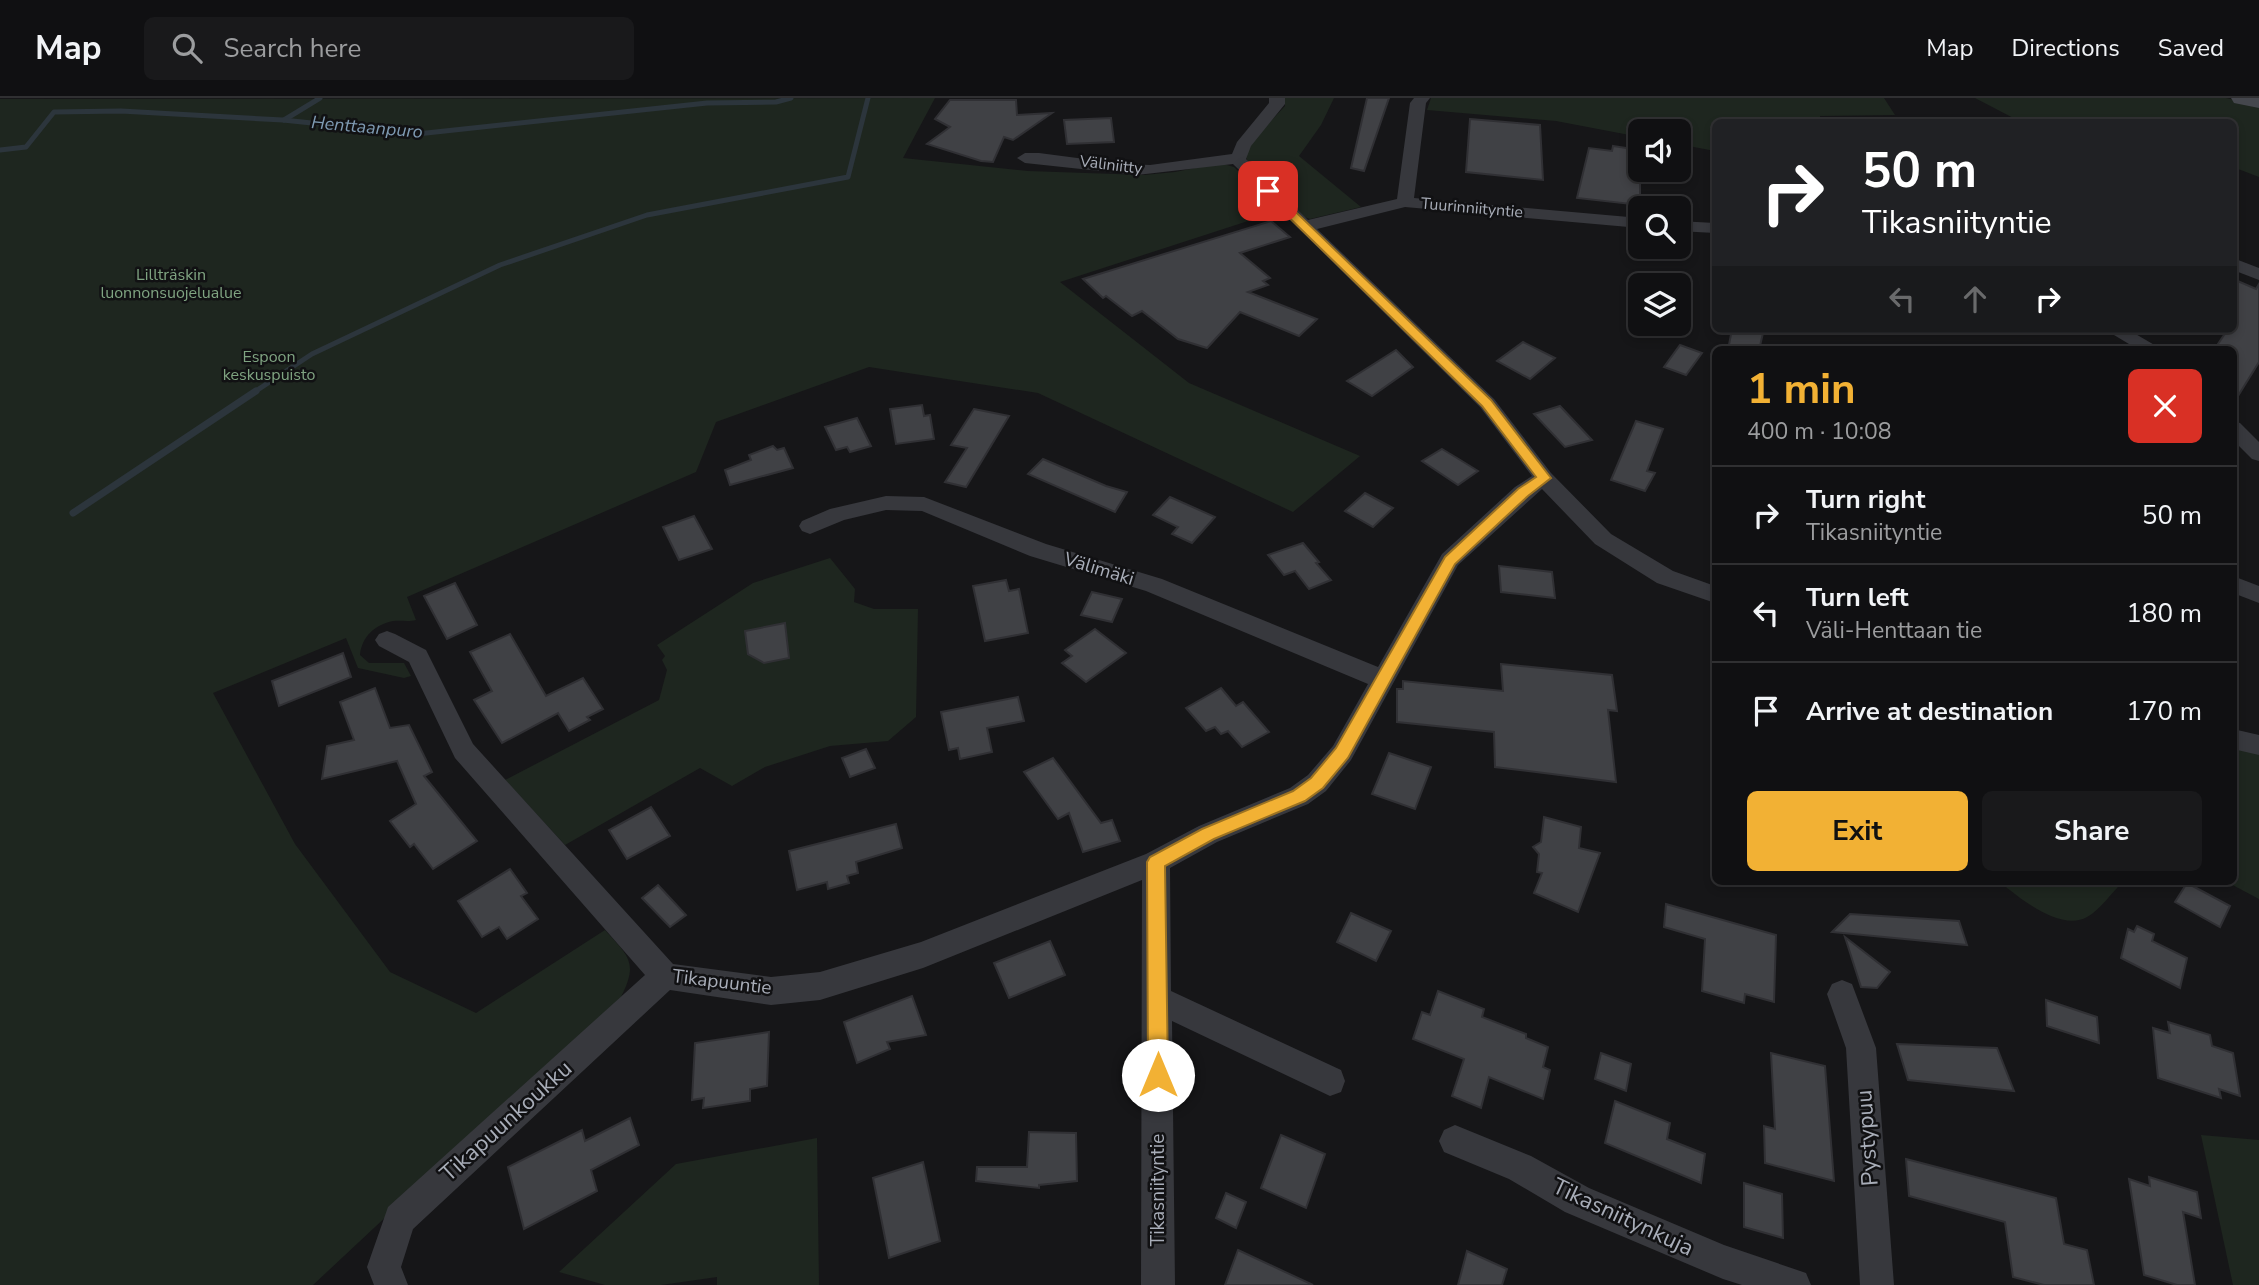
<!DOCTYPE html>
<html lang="en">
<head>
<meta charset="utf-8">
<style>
  body { margin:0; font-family:"Nunito Sans",sans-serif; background:#19191b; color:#f1f3f6; height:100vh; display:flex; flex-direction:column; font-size:26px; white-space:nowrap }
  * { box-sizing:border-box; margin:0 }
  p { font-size:23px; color:#9c9d9f }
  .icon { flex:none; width:38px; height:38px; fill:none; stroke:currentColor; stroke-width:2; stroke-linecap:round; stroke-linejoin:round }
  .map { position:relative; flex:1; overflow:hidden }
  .details { position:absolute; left:1712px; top:248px; width:525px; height:539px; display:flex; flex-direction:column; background:#101012; border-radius:10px; box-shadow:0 4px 10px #0003,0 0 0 2px #303032 }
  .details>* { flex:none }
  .top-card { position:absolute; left:1712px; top:21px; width:525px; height:214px; border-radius:10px; box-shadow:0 4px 10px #0003,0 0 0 2px #303032; background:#202124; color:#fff; overflow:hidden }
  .fabs { position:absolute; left:1628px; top:21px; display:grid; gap:14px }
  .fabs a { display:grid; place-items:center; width:63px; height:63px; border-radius:10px; background:#101012; box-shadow:0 4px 10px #0003,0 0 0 2px #303032; font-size:35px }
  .pin { position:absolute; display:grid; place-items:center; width:60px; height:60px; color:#fff; margin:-30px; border-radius:14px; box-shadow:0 4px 10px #0006 }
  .me { position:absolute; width:77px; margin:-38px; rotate:0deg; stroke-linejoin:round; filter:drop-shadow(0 0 5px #0008) }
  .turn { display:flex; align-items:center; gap:24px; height:147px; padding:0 35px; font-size:32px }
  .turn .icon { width:91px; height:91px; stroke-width:2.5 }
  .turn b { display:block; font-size:49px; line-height:60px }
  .lanes { display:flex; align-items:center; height:66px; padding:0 35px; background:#0003; justify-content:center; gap:35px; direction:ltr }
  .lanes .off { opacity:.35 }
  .round { display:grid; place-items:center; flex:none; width:74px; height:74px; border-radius:10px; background:#19191b }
  .headline { display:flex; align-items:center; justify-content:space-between; height:119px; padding:0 35px }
  h1 { font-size:42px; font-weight:700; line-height:52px; color:#f2b134 }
  .primary-button { display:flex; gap:14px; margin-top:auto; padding:14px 35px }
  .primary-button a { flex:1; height:80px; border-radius:10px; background:#f2b134; color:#111; font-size:28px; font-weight:700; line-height:80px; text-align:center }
  .primary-button a+a { background:#19191b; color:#f1f3f6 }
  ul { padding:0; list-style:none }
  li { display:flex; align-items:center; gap:21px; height:98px; padding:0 35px; border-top:2px solid #303032 }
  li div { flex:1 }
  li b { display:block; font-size:26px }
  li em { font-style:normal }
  header { display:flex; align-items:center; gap:42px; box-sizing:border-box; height:98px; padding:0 35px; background:#101012; border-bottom:2px solid #303032 }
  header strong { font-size:33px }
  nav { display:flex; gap:38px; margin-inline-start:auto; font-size:24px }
  .search { width:490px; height:63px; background:#19191b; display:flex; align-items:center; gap:18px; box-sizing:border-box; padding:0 24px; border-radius:10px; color:#9c9d9f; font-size:26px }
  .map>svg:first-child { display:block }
  .green { fill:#1e261f }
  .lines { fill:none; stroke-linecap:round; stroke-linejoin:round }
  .stream-far1 { stroke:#2c353c; stroke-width:5 }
  .stream { stroke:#2c353c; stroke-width:7 }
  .building { fill:#404145; stroke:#303034; stroke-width:2 }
  .street { fill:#37383d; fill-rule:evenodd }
  .secondary { fill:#45474d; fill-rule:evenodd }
  .route { fill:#f2b134; stroke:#9d7322; stroke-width:2 }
  .labels { text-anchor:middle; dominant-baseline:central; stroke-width:5; stroke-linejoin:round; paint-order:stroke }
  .far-street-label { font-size:16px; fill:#a8adb8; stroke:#111113 }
  .far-park-label { font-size:16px; fill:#7fa381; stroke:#111113 }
  .far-water-label { font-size:18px; font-style:italic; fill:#7f9bb3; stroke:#111113 }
  .street-label { font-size:19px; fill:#a8adb8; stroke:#111113 }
  .near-street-label { font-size:23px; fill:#a8adb8; stroke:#111113 }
</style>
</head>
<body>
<header>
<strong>Map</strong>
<div class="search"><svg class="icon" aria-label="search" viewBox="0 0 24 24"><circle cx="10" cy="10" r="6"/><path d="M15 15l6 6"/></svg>Search here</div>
<nav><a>Map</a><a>Directions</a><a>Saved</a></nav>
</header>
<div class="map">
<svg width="2259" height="1187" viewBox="0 0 2259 1187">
  <rect width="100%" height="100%" fill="#161618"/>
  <!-- green -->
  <g class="green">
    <path d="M935 0 903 60 1028 73 1144 77 1175 74 1220 65 1234 69 1279 113 1060 184 1189 285 1360 358 1293 414 1038 295 869 269 716 324 696 374 407 499 416 522C408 524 401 522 393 523 375 527 362 538 360 557L369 565H404L411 578 404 580 358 570 346 540 213 595 295 746 390 874 476 915 605 832C628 858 639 864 621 899L313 1187H0V1Z"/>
    <path d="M1285 0H1334L1321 27 1299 58 1361 109 1310 121 1301 118 1253 72 1245 58 1255 40 1285 8Z"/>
    <path d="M1431 0H1884L1895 17 1820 18V24H1715V53L1678 46V33H1640V39L1556 23 1427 12Z"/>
    <path d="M1975 0H2226L2259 7V79L2233 69V24H2021Z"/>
    <path d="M830 460 855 491 854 504 874 511H918L916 619 888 643 830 648 765 669 732 688 700 670 565 747 505 682 659 602 667 572 662 562 665 558 657 547 753 485Z"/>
    <path d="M2233 647 2259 654V801L2227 784H2233Z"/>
    <path d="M2000 784H2123C2112 794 2100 812 2087 819 2061 834 2019 800 2000 784Z"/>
    <path d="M2201 1037 2259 1042V1187H2233Z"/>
    <path d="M817 1040 819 1187H717V1179L661 1187H605L559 1174 676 1066Z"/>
  </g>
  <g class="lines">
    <!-- stream-far1 -->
    <g class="stream-far1">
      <path d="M284 22 320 0"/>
      <path d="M0 52 26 49 54 14 121 13 283 22 417 36 707 5 776 4 791 0"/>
      <path d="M253 295 312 256 500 167 647 117 848 79 868 0"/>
    </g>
    <!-- stream -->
    <path class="stream" d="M73 415 256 293"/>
  </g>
  <!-- building -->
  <g class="building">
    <path d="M1367 0H1389L1364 73 1351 70Z"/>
    <path d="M950 2H1016L1017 17 1052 15 1013 42 1004 39 993 64 981 63 927 46 950 29 935 21Z"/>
    <path d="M1111 20 1114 44 1067 46 1064 22Z"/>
    <path d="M1470 21 1540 27 1543 82 1466 74Z"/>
    <path d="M1613 48 1640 52V107L1577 100 1589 50 1612 53Z"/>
    <path d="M1271 123 1290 139 1240 155 1270 180 1263 183 1268 187 1248 194 1317 221 1299 238 1240 214 1207 250 1178 241 1142 213 1132 218 1106 198 1103 200 1083 181Z"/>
    <path d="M2233 181 2256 191 2259 186V264L2233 306V252H2214L2228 231H2233L2237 219 2233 217Z"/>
    <path d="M1732 231H1764L1759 252H1728Z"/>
    <path d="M1523 244 1555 260 1530 281 1497 263Z"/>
    <path d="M1680 247 1702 255 1686 277 1664 269Z"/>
    <path d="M1396 252 1413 269 1372 298 1347 283Z"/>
    <path d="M922 307 924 318 930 317 934 341 896 346 890 311Z"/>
    <path d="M1560 308 1592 342 1565 349 1534 316Z"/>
    <path d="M974 311 1009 318 966 389 945 384 967 350 951 347Z"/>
    <path d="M857 320 871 348 850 354 847 349 836 352 825 329Z"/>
    <path d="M1636 323 1663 331 1647 373 1655 375 1645 393 1611 382Z"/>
    <path d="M773 348 777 352 784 350 793 370 730 387 725 372 751 362 749 357Z"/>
    <path d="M1442 351 1457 360 1478 373 1458 387 1422 363Z"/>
    <path d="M1043 361 1106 388 1127 394 1115 414 1028 376Z"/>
    <path d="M1365 395 1393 410 1373 429 1345 413Z"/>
    <path d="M1170 399 1215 419 1192 445 1172 436 1178 429 1153 417Z"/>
    <path d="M694 418 712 451 679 462 663 429Z"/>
    <path d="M1303 445 1319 464 1316 465 1331 482 1309 491 1295 473 1284 477 1268 457Z"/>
    <path d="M1499 468 1552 474 1555 500 1501 494Z"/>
    <path d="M1006 482 1009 493 1019 491 1028 535 985 543 973 488Z"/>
    <path d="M455 485 477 527 447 541 424 498Z"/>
    <path d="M1092 494 1122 501 1112 524 1081 517Z"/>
    <path d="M785 525 789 560 764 565 748 556 745 533Z"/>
    <path d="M1095 531 1126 555 1086 584 1062 565 1072 558 1065 552Z"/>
    <path d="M510 536 546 598 583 580 603 611 587 619 590 622 569 633 558 615 502 645 474 602 492 593 470 554Z"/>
    <path d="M343 555 351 579 279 608 272 583Z"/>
    <path d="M1501 566 1612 577 1617 613 1608 612 1616 684 1495 669 1494 634 1397 624V591H1403V583L1503 593Z"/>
    <path d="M375 590 390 630 409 627 432 674 424 678 477 743 433 771 414 746 410 749 390 723 416 706 397 663 322 681 327 648 354 642 340 604Z"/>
    <path d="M1221 590 1236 608 1243 604 1269 634 1242 649 1228 633 1221 636 1215 629 1206 633 1186 610Z"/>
    <path d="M1018 599 1024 623 987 630 992 654 960 661 958 650 949 652 941 614Z"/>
    <path d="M866 651 875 670 850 679 842 660Z"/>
    <path d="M1389 655 1431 669 1415 711 1372 696Z"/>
    <path d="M1053 660 1101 725 1112 722 1120 743 1083 754 1069 715 1058 721 1024 674Z"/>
    <path d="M651 709 670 738 627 761 609 732Z"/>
    <path d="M1544 719 1581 729 1579 750 1600 755 1578 814 1534 795 1542 775 1537 774 1539 756 1533 749 1541 744Z"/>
    <path d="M896 726 902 750 856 764 858 775 847 778 849 785 828 791 827 784 797 792 789 753Z"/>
    <path d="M510 771 527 795 521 798 538 821 507 841 499 829 482 839 458 803Z"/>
    <path d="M2187 785 2230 808 2220 829 2175 804Z"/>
    <path d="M658 787 686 817 670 829 642 800Z"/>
    <path d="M1666 806 1776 837 1774 904 1745 896 1744 905 1702 893 1705 841 1664 829Z"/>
    <path d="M1351 815 1391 833 1376 863 1337 844Z"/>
    <path d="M1850 816 1959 823 1967 847 1832 834Z"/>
    <path d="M2137 828 2154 836 2152 843 2187 860 2180 890 2121 860 2128 831 2134 834Z"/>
    <path d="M1845 839 1890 874 1877 890 1861 889Z"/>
    <path d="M1050 843 1065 877 1009 900 994 865Z"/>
    <path d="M1438 893 1484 911 1482 919 1526 936V940L1548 949 1543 969 1550 972 1543 1001 1489 979 1481 1010 1452 998 1464 961 1413 941 1422 914 1430 917Z"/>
    <path d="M912 898 926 937 887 944 890 951 857 965 844 924Z"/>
    <path d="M2046 902 2097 919 2099 945 2047 928Z"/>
    <path d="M2168 924 2210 937 2212 948 2233 955 2240 998 2219 991 2221 1000 2158 980 2153 930 2170 935Z"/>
    <path d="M769 934 767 988 750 991V1003L703 1010 704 1000 692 1002 695 945Z"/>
    <path d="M1897 946 1997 950 2014 993 1908 982Z"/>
    <path d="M1601 955 1631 966 1626 993 1595 981Z"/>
    <path d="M1771 955 1825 968 1834 1083 1765 1065 1764 1028 1775 1031Z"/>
    <path d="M1615 1003 1670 1025 1667 1041 1705 1056 1701 1085 1605 1045Z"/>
    <path d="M630 1020 639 1047 591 1072 597 1093 524 1131 508 1069 582 1032 585 1043Z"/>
    <path d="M1029 1034 1076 1035 1077 1083 1039 1087V1090L976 1083 977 1069H1027Z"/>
    <path d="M1281 1037 1325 1056 1306 1110 1261 1090Z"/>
    <path d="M1906 1061 2056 1100 2064 1146 2087 1152 2094 1187H2044L2013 1179 2005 1124 1909 1098Z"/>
    <path d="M923 1064 940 1143 889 1160 873 1080Z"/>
    <path d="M2149 1079 2197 1094 2201 1120 2183 1114 2195 1187H2177L2144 1177 2129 1081 2150 1088Z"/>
    <path d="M1744 1085 1782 1096 1783 1140 1744 1129Z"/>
    <path d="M1226 1095 1246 1104 1236 1130 1216 1120Z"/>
    <path d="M1238 1152 1313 1187H1225Z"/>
    <path d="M1467 1153 1507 1171 1502 1187H1458Z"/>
  </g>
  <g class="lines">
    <!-- street -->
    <g class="street">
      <path d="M1269 0H1285V6L1251 48 1246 61 1308 122 1397 101 1410 5 1414 0H1430L1426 5 1414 100 1640 120V130L1405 109 1317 131 1494 301 1551 375 1611 436 1673 473 1715 488V505L1657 485 1595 446 1542 391 1458 467 1351 662 1326 693 1308 706 1217 744 1170 770 1171 893 1341 972 1345 983 1341 994 1330 998 1172 923 1175 1187H1141L1142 782 923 870 820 902 771 907 670 892 413 1131 401 1169 408 1187H374L367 1169 388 1109 645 877 455 660 409 564 379 548 375 542 379 536 387 533 395 536 426 552 473 646 673 866 771 879 820 874 921 844 1146 756 1199 728 1290 690 1308 677 1333 648 1368 586 1146 493 1030 458 922 413 886 412 844 422 810 436 802 433 799 428 802 423 830 411 886 398 924 399 1046 446 1162 481 1378 569 1442 456 1515 389 1532 378 1480 309 1233 66 1137 77 1025 65 1017 60 1025 55H1039L1123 66 1150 67 1232 56 1237 44 1269 5Z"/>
      <path d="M1678 123 1715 125V135L1678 133Z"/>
      <path d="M2233 160 2259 170V182L2233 172Z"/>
      <path d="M2104 231H2127L2163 252H2139Z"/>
      <path d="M2233 323 2240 325 2259 344V363L2252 361 2233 342Z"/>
      <path d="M2233 478 2259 488V505L2233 495Z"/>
      <path d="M2233 631 2259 637V657L2233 651Z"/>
      <path d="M1842 882 1852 886 1876 950 1894 1187H1860L1846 950 1827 896 1832 886Z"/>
      <path d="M1455 1027 1531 1058 1589 1090 1724 1147 1806 1175 1811 1187H1742L1723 1181 1565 1114 1509 1081 1444 1054 1439 1043 1444 1032Z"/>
    </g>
    <!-- secondary -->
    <path class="secondary" d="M2231 0H2259V10L2234 5Z"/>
  </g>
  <!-- route -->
  <path class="route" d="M1265 91H1272L1491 302 1551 380 1528 398 1455 466 1348 660 1323 690 1305 703 1214 741 1165 768 1168 977 1165 984 1158 987 1151 984 1148 977 1147 764 1150 759 1202 731 1293 693 1311 680 1336 650 1445 459 1518 391 1536 379 1482 308 1265 96Z"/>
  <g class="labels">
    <!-- far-street labels -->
    <g class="far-street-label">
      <text transform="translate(1111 67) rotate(7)">Väliniitty</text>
      <text transform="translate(1472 110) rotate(5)">Tuurinniityntie</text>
    </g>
    <!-- far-park labels -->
    <g class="far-park-label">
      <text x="171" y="177">Lillträskin<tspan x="171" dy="18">luonnonsuojelualue</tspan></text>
      <text x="269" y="259">Espoon<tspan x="269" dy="18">keskuspuisto</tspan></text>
    </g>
    <!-- far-water labels -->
    <g class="far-water-label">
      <text transform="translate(367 29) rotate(5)">Henttaanpuro</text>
    </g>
    <!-- street labels -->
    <g class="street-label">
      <text transform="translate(1099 471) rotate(17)">Välimäki</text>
      <text transform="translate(722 884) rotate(7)">Tikapuuntie</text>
      <text transform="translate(1158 1092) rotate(-90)">Tikasniityntie</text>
    </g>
    <!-- near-street labels -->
    <g class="near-street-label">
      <text transform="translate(506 1023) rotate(-42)">Tikapuunkoukku</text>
      <text transform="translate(1867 1040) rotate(-94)">Pystypuu</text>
      <text transform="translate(1623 1119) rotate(25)">Tikasniitynkuja</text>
    </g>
  </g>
</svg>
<div class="fabs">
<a><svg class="icon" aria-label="sound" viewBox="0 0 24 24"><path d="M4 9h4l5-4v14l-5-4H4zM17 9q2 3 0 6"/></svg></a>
<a><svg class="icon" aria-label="search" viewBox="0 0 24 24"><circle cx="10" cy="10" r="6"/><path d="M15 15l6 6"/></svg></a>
<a><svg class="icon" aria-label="layers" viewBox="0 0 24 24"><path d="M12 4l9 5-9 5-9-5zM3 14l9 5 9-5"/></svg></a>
</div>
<div class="pin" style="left:1268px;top:93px;background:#d93025"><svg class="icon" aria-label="arrive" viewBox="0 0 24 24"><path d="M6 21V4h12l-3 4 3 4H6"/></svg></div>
<svg class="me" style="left:1158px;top:977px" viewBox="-20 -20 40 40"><circle r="19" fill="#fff"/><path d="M0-13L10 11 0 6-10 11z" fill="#f2b134"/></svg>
<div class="top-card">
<div class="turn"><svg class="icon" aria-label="right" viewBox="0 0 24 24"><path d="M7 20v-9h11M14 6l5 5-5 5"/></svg><div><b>50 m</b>Tikasniityntie</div></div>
<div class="lanes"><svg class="icon off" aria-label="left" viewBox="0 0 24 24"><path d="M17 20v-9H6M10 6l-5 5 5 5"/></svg><svg class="icon off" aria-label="ahead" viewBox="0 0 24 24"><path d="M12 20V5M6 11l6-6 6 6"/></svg><svg class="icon" aria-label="right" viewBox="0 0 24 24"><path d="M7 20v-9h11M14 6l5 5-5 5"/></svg></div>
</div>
<section class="details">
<div class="headline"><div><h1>1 min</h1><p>400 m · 10:08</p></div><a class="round" style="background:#d93025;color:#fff"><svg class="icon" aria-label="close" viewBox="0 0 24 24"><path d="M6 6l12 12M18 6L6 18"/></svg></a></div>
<ul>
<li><svg class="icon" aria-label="right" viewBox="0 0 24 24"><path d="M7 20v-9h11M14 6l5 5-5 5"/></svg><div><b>Turn right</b><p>Tikasniityntie</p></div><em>50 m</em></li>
<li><svg class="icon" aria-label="left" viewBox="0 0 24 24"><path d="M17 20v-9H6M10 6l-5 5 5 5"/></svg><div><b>Turn left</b><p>Väli-Henttaan tie</p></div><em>180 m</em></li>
<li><svg class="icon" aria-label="arrive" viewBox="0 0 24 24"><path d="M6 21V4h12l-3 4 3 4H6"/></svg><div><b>Arrive at destination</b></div><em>170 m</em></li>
</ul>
<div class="primary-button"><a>Exit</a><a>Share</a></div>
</section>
</div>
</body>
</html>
